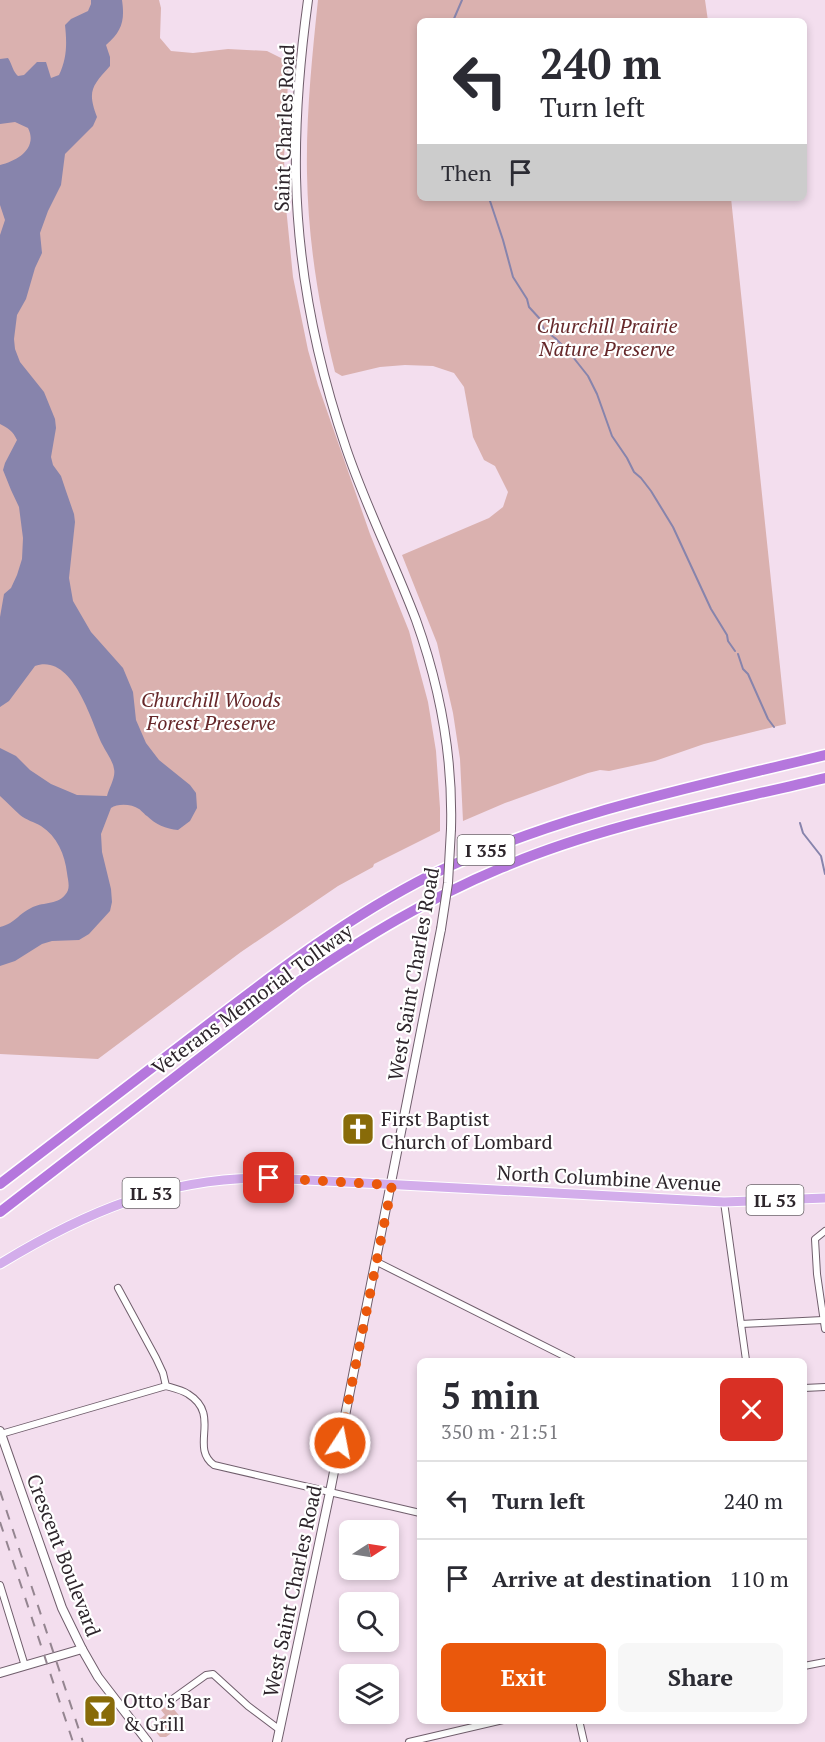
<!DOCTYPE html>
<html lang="en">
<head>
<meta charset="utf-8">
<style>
  body { margin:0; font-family:"PT Serif",serif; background:#f7f7f7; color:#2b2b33; height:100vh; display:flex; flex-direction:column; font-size:22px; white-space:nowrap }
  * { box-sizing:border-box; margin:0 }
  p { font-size:20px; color:#7c7c81 }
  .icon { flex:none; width:33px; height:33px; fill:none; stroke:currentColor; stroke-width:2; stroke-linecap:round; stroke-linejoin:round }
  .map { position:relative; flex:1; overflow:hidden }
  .drawer { position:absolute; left:417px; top:1358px; width:390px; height:366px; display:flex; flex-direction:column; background:#fff; border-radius:9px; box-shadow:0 3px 9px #0003 }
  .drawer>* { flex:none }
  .banner { position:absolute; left:417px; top:18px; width:390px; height:183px; border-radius:9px; box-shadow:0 3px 9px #0003; background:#fff; color:#2b2b33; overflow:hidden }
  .needle { width:39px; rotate:78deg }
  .tools { position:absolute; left:339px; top:1520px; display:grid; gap:12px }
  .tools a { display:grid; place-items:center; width:60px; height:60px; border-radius:9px; background:#fff; box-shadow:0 3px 9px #0003; font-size:30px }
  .pin { position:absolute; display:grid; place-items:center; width:51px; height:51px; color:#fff; margin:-26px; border-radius:12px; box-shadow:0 3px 9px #0006 }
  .me { position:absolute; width:66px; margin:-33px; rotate:11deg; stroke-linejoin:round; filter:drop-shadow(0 0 4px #0008) }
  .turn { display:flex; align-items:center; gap:21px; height:126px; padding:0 24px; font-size:27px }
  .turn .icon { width:78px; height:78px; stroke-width:2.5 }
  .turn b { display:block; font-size:42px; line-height:51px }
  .then { display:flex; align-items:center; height:57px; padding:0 24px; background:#0003; gap:12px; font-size:22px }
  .round { display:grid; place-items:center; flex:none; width:63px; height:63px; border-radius:9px; background:#f7f7f7 }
  .summary { display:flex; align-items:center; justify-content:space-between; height:102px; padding:0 24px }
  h1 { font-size:36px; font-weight:700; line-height:45px }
  .cta { display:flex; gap:12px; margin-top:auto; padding:12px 24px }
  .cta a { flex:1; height:69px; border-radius:9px; background:#ea580c; color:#fff; font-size:24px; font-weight:700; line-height:69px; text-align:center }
  .cta a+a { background:#f7f7f7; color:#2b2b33 }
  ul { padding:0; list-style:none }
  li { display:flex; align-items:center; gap:18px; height:78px; padding:0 24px; border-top:2px solid #e1e1e2 }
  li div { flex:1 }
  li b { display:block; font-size:22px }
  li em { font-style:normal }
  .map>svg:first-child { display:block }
  .green { fill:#dab1af }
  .water { fill:#8784ac }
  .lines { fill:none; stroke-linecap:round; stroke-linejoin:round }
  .stream { stroke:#8784ac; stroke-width:2 }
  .minor-casing { stroke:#705e6c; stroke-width:8 }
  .tertiary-casing { stroke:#705e6c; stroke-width:10 }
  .secondary-casing { stroke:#705e6c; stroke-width:10 }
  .primary-casing { stroke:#fff; stroke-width:11 }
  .motorway-casing { stroke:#fff; stroke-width:13 }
  .minor { stroke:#fff; stroke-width:6 }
  .tertiary { stroke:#fff; stroke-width:8 }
  .secondary { stroke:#fff; stroke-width:8 }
  .primary { stroke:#d3adeb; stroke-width:9 }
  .motorway { stroke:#b577dd; stroke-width:10 }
  .rail { stroke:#948590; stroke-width:2; stroke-dasharray:10 10; stroke-linecap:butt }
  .secondary-bridge-casing { stroke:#705e6c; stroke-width:10; stroke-linecap:butt }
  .secondary-bridge { stroke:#fff; stroke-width:8 }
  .route { stroke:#ea580c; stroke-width:10; stroke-dasharray:0 18 }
  .labels { text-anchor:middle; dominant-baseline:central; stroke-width:4.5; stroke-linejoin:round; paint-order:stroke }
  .shield { fill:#fff; stroke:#6c666b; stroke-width:1.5 }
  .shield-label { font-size:18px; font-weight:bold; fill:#2d252b }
  .street-label { font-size:20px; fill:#2d252b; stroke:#fff }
  .park-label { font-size:20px; font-style:italic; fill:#66282a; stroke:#fff }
  .poi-label { font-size:20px; fill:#2d252b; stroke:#fff; text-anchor:start }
</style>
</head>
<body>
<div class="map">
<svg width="825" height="1742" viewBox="0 0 825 1742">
  <rect width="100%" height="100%" fill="#f3deee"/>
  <!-- green -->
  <g class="green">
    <path d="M0 0H159L161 8 160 38 171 51 193 53 228 49 267 51 289 62 284 158 286 207 293 277 308 350 318 385 370 534 409 631 428 702 436 751 440 808V831L374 864 373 867 338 886 241 952 98 1059 0 1054Z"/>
    <path d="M318 0H705L708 21H420V198H731L786 724 704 744 655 761 609 771 600 770 588 773 505 803 463 821 460 759 453 713 437 643 402 555 489 518 503 507 508 492 495 466 484 460 473 437 464 387 454 373 433 366 405 365 380 367 342 376 335 372C319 307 308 241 307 173 306 116 312 57 318 0Z"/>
    <path d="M171 1706 183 1720 182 1725 166 1737H160L151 1726 165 1715 161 1710 165 1707Z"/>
  </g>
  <!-- water -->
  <path class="water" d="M91 0H122C125 21 122 31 106 45L110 57V66C92 86 87 91 97 117L93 126 65 154 61 185 48 211 40 233 42 253 35 268 26 299 17 315 14 339 15 349 20 362 44 392 55 419 56 428 51 457 53 465 61 476 66 491 74 514 75 522 69 578 73 601 91 632 123 668 133 692 136 720 146 743 159 760 190 785 196 793 197 808 190 821 178 830C166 829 155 824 147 816 145 815 141 810 139 809 132 804 118 803 111 808L101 834 102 852 111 889 112 902 110 911 89 934 79 940 52 941 42 944 15 961 0 966V927C16 923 18 914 31 908 41 902 57 905 65 895 71 889 68 881 67 873 65 855 57 836 41 826 34 822 26 820 20 815 13 809 7 802 0 796V748L16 756 30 770 51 784 77 795 107 796C109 788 116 777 114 769 113 761 106 752 102 744 91 721 73 653 35 666L9 701 0 707V617L4 594 11 588 17 575 22 559 23 538 19 507 11 490 3 470 5 463 17 440C13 431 8 428 0 424V235L5 220 0 205V165C18 161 38 148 28 128L15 122 0 124V59L8 58C12 64 13 72 18 76L24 75 37 62H46L51 78 59 75C67 58 67 44 65 25L71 19 88 11 91 4Z"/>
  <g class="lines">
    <!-- stream -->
    <g class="stream">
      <path d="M453 21 462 0"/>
      <path d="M489 198 503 240 513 277 527 299 529 307 540 319 544 330 555 338 569 352 588 376 597 394 612 436 627 458 634 472 641 478 651 491 673 527 711 609 727 635 728 641 735 651"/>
      <path d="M738 654 743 669 748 674 768 719 774 727"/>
      <path d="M800 823 803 833 821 856 825 874"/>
    </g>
    <!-- minor casing -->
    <g class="minor-casing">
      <g id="minor">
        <path d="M724 1202 746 1360"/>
        <path d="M825 1231 815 1239 817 1274 825 1329"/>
        <path d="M375 1261 572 1360"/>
        <path d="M118 1288 156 1358 163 1373 166 1386"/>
        <path d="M741 1324 823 1320"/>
        <path d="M804 1388 825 1387"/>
        <path d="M1 1434 166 1386C173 1388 182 1390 188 1394 222 1415 189 1447 214 1465L420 1513"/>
        <path d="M0 1585 25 1666"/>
        <path d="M804 1666 825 1662"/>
        <path d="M174 1698 206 1675 213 1674 248 1706 280 1730"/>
        <path d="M579 1720 584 1742"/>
        <path d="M409 1742 503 1720"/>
      </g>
    </g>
    <!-- tertiary casing -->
    <g class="tertiary-casing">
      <path id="tertiary" d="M0 1431 62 1608 82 1649"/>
    </g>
    <!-- secondary casing -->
    <g class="secondary-casing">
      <g id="secondary">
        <path d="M308 0C300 58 295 118 296 177 298 269 316 360 346 448 366 507 394 562 416 620 440 687 453 758 451 829"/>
        <path d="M0 1673 82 1649 98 1677 148 1742"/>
        <path d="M277 1742 330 1492 441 929"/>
      </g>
    </g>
    <!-- primary casing -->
    <g class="primary-casing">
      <path id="primary" d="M0 1264C85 1212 167 1177 269 1178L724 1202 825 1198"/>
    </g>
    <!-- motorway casing -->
    <g class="motorway-casing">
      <g id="motorway">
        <path d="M0 1184C64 1135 128 1086 192 1037 269 978 344 919 431 875 556 814 691 788 825 755"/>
        <path d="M0 1212 300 981C365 937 429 898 501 868 604 824 717 804 825 778"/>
      </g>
    </g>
    <!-- minor -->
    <use href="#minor" class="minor"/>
    <!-- tertiary -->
    <use href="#tertiary" class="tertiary"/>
    <!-- secondary -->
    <use href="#secondary" class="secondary"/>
    <!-- primary -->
    <use href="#primary" class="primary"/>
    <!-- motorway -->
    <use href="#motorway" class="motorway"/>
    <!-- rail -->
    <g class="rail">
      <path d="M0 1491 83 1742"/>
      <path d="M0 1522 73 1742"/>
    </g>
    <!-- secondary-bridge casing -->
    <g class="secondary-bridge-casing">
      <path id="secondary-bridge" d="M441 929 448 883 451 829"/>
    </g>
    <!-- secondary-bridge -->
    <use href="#secondary-bridge" class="secondary-bridge"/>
  </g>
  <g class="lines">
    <!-- route -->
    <path class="route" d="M269 1178 392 1185 340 1443"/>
  </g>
  <!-- icons -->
  <defs>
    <g id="church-square" transform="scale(1.725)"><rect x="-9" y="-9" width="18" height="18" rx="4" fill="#886b09" stroke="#fff"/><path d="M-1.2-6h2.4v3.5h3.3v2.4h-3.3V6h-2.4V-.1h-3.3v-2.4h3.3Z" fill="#fff"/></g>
    <g id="bar-square" transform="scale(1.725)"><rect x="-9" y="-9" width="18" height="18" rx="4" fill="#886b09" stroke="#fff"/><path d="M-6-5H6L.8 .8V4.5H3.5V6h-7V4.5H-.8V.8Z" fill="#fff"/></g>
  </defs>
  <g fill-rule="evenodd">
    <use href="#church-square" x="358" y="1129"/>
    <use href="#bar-square" x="100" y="1711"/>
  </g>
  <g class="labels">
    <!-- shield labels -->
    <g class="shield">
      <rect x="457.5" y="835" width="57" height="30" rx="4.5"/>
      <rect x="122.5" y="1178" width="57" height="30" rx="4.5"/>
      <rect x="746.5" y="1185" width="57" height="30" rx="4.5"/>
    </g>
    <g class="shield-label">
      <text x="486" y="850">I 355</text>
      <text x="151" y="1193">IL 53</text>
      <text x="775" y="1200">IL 53</text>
    </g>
    <!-- street labels -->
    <g class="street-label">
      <text transform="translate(284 128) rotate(-88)">Saint Charles Road</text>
      <text transform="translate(413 974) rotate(-80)">West Saint Charles Road</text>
      <text transform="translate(252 999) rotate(-36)">Veterans Memorial Tollway</text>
      <text transform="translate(609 1178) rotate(3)">North Columbine Avenue</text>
      <text transform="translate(64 1555) rotate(69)">Crescent Boulevard</text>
      <text transform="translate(292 1591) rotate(-78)">West Saint Charles Road</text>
    </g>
    <!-- park labels -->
    <g class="park-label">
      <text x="607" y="325">Churchill Prairie<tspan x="607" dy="23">Nature Preserve</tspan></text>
      <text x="211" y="699">Churchill Woods<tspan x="211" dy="23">Forest Preserve</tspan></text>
    </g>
    <!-- poi labels -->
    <g class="poi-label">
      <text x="381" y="1118">First Baptist<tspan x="381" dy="23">Church of Lombard</tspan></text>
      <text x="123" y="1700">Otto's Bar<tspan x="123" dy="23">&amp; Grill</tspan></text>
    </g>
  </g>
</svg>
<div class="tools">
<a><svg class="needle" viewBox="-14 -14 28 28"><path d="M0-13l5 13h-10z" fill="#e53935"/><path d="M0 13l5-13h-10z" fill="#7c7c81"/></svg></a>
<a><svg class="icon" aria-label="search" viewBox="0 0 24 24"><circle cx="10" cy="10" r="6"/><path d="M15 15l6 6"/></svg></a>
<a><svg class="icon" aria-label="layers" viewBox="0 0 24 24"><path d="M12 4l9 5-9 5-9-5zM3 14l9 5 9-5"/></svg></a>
</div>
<div class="pin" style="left:269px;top:1178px;background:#d93025"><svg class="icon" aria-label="arrive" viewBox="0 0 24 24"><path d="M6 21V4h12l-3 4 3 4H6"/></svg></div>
<svg class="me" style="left:340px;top:1443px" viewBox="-20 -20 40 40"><circle r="17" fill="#ea580c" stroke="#fff" stroke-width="3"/><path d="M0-11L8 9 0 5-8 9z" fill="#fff"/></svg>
<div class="banner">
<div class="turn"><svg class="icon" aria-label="left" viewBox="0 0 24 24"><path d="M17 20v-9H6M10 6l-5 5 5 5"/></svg><div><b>240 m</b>Turn left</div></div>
<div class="then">Then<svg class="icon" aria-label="arrive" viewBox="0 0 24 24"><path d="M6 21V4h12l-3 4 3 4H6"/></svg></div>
</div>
<section class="drawer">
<div class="summary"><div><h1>5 min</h1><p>350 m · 21:51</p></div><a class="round" style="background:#d93025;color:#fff"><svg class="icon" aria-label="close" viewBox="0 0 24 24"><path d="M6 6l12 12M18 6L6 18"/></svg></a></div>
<ul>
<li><svg class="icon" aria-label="left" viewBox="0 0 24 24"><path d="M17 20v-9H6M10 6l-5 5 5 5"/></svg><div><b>Turn left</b></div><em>240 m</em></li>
<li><svg class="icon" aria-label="arrive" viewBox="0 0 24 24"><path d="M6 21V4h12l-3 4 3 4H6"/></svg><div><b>Arrive at destination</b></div><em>110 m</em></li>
</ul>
<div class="cta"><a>Exit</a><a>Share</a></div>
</section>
</div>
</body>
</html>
